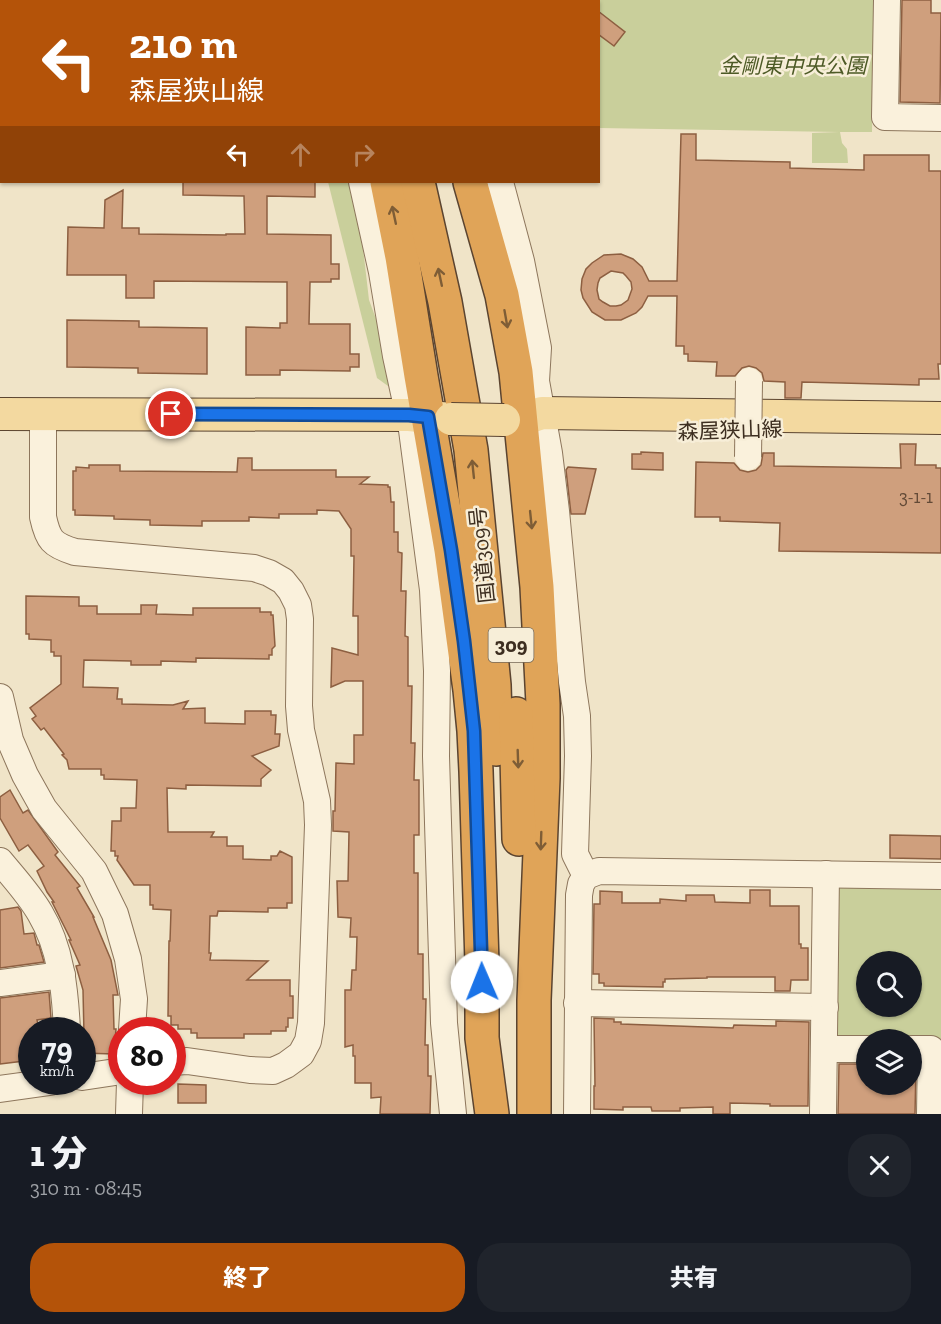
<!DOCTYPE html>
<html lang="ja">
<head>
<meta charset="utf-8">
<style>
  body { margin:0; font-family:"Zilla Slab","Noto Sans JP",serif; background:#20242c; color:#f1f3f6; height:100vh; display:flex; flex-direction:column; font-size:22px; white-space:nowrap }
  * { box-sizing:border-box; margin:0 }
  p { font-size:20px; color:#9ea1a6 }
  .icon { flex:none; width:33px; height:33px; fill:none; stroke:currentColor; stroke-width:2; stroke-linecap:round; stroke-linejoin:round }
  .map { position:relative; height:1114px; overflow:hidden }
  .details { display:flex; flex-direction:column; background:#171b24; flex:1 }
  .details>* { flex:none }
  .guide { position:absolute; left:0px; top:0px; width:600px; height:183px; box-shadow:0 2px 4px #0004; background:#b45309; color:#fff; overflow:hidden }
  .tools { position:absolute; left:856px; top:951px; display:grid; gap:12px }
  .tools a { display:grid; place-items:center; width:66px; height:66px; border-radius:50%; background:#171b24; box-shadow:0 2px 4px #0004; font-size:30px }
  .speed { position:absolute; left:18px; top:1017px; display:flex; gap:12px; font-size:30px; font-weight:700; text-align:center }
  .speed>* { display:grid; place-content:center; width:78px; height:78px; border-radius:50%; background:#171b24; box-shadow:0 2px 4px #0004; line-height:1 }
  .speed small { font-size:15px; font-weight:400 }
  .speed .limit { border:9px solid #d22; background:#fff; color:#111 }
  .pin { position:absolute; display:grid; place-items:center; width:51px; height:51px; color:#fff; margin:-26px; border:3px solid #fff; border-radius:50%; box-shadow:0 2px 6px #0007 }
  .me { position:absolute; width:66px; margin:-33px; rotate:359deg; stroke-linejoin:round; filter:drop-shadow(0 0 4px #0008) }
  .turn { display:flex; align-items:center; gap:21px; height:126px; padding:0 30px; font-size:27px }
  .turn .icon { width:78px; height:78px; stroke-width:2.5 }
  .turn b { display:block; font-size:42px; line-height:51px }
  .lanes { display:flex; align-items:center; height:57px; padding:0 30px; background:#0003; justify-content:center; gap:30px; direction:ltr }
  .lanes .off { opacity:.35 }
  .round { display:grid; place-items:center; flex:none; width:63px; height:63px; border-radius:24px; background:#20242c }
  .headline { display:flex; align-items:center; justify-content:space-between; height:102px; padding:0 30px }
  h1 { font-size:36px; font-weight:800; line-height:45px }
  .primary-button { display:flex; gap:12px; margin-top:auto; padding:12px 30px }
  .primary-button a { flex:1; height:69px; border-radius:24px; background:#b45309; color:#fff; font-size:24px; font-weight:800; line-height:69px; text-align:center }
  .primary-button a+a { background:#20242c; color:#f1f3f6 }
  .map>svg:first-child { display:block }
  .green { fill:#c9cf9b; fill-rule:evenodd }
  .building { fill:#cf9f7d; stroke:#8d5f41; stroke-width:1.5; fill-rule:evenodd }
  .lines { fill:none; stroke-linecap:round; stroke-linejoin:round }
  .minor-casing { stroke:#8d765c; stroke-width:28 }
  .major-casing { stroke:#5b4430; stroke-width:34 }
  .highway-casing { stroke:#5b4430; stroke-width:36 }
  .minor { stroke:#faf1dc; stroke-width:26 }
  .major { stroke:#f3d9a0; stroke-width:32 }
  .highway { stroke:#e0a458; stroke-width:33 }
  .minor-bridge-casing { stroke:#8d765c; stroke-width:28; stroke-linecap:butt }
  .major-bridge-casing { stroke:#5b4430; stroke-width:34; stroke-linecap:butt }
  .minor-bridge { stroke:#faf1dc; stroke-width:26 }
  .major-bridge { stroke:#f3d9a0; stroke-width:32 }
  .oneway { stroke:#7e5d36 }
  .route-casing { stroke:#114b97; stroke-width:15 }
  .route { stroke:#1a73e8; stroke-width:10 }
  .labels { text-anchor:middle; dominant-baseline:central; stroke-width:5; stroke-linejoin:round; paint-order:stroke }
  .number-label { font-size:18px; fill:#624a37 }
  .shield { fill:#f7eed8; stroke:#756857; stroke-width:1.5 }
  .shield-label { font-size:20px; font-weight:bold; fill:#3d2e20 }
  .park-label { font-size:21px; font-style:italic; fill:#4d5a26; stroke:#f7eed8 }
  .street-label { font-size:21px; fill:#3d2e20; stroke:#f7eed8 }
</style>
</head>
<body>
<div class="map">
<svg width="941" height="1114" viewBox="0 0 941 1114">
  <rect width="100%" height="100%" fill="#f0e4c8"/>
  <!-- green -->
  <g class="green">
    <path d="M457 0H874L872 132H840L842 143 847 149 848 163H812V133L839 132 599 128 598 2H458Z"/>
    <path d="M328 182H351L357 196 369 300 385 343 393 375 388 386 377 378Z"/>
    <path d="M834 887 941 889V1043C904 1039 868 1039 831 1042ZM867 962H912V1006H867Z"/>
  </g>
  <!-- building -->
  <g class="building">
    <path d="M902 0H931V13H941L940 103 900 102Z"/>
    <path d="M598 11 625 32 614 46 598 34Z"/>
    <path d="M681 134H696V160L790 162V168L864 170V155H929V171H941V364H938L939 379H919V385L802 382 801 398H785V382L764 381 762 373 756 368 749 366 742 368 735 376H716L717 362 688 361V354H684V346H676L677 296H648L642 307 636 313 621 320H605L592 312 583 298 581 290 582 279 586 269 592 263 604 255 621 254 633 259 642 267 649 281H677ZM611 271 623 273 626 276 631 282 632 289 628 300 621 305 616 306H610L603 302 599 299 597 290 598 283 600 278Z"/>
    <path d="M183 182H315V197L267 196V234L331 235V264H339V279H331V282H310L309 324H350V354H359V367H350V371L280 370V375H246V327L280 328V323H287V282L154 281V298H126V275H67L68 227 104 228 105 200 123 190 122 228H139V234L226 235V234H245L244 196 183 195Z"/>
    <path d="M67 320 139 321V327L207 328V374L138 373V368L67 367Z"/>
    <path d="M900 444H916L915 465H936V468H941V553L779 551 780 523 720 521V517H695L696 462 734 463 740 470 748 472 756 470 761 465 763 453H774V466L901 468Z"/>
    <path d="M641 452 663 453V470L632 469V454H641Z"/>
    <path d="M238 458H252V470H336V477H369L360 484 388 485V487H390L391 502H394V532H398V552L402 553 401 591H406L405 636 408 637V686H412L411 743H415L414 780H419V835H414V873H418V954H423V999H426L425 1045H428V1076H431L430 1114H380L381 1097 371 1098V1083H355V1056H353V1045L345 1047V990H351L352 970H356L357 937H350L351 918 338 917 337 881H348L349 832 333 831V811H335L336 763 354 764V735H363V681H345L331 687 332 648 358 655V616H353L354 556H351V529L339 511 317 510V514H279V518L249 517V521H202V526L150 525V520L114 519V516L75 515V510H73V471H76V467L89 468V465H120V471L237 472Z"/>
    <path d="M568 467 596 469 585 514H571L566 470Z"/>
    <path d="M26 596 79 597V606H97V614H141V605H157L156 614 193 615V608H260V612H271V615H273L275 646 272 649V655H269V659L196 658V662L161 661V665H131V661L84 660 83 687 118 688 117 699H122V704L173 705 188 701 183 709 205 708V723L245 724V711H271V715H276L275 734H280L279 746 252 756 271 770 261 779V786L186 785V789L167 788 168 832H214L211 837H227V846H243V859L271 860V856H277L280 851 292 857V903H287V908H268V912L218 911 217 916H210L209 953H211L210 960 268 961 247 980H290V996H293V1018H288V1027H286V1031H271V1034H244V1038H197V1033H191V1029H178V1025H171V1016H168L169 941H170L171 910 153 909V905H150V885H134L117 860 118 856H115V851H111L112 821H121V808H136L137 780 104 779V775H101V769H69L67 760 62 755 64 754 44 728 41 730 32 719 36 716 30 708 61 684V656H54V652H51V640L29 639V634H26Z"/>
    <path d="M10 790 23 813 28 810 58 852 55 855 80 886 77 888 94 917H93L111 960 118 995H113L114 1029H116L114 1054 82 1053V1035H84L83 990 76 966 80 965 69 940H71L52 902H54L47 892 37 871 44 866 28 845 19 851 0 818V797Z"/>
    <path d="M890 835 941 836V859L890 858Z"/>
    <path d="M750 890H770V906H799V944H801V948H808V980H791L790 991H775V977H707V978L665 979V982H663V987L604 986V983H599V974H593L594 904H600V891L622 892V903H660V899L686 901V895H714L715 902 750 903Z"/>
    <path d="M18 907 21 911 24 934 34 933 37 945H39L44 962 0 968V910Z"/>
    <path d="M49 992 51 1018 37 1020 39 1030H32V1060L0 1064V998Z"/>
    <path d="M594 1018 614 1019V1022H621V1024L733 1028 734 1025 776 1026V1021L809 1022 808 1106H770V1104L730 1103V1114H713V1107L680 1108V1111H652L651 1107H623V1110L594 1109V1086H595Z"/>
    <path d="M839 1064H867V1084H912V1064H916L915 1114H838Z"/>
    <path d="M178 1084 206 1085V1103H178Z"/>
  </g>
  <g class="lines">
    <!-- minor casing -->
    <g class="minor-casing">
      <g id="minor">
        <path d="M305 0 306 2"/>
        <path d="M448 0V2"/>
        <path d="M887 0 885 117 941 118"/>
        <path d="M362 182 382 272 396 356 412 430 433 590 437 671 436 756 444 1023 453 1114"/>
        <path d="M500 182 521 261 538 348 536 381 549 453 556 511 572 682 577 716 578 756 575 854 586 876"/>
        <path d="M43 414V517C48 540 52 545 75 552L254 568 269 573 283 581 291 591 298 605 300 619 299 706 301 730 317 801 318 825 311 1023 308 1041 301 1054 286 1065 273 1071 250 1070 187 1061 172 1062"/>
        <path d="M0 697 10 740 25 775 44 809 94 871 115 914 128 959 134 999 132 1030"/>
        <path d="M0 861C14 878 29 894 40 913 61 948 65 990 67 1030"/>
        <path d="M0 983 62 975"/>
        <path d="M577 1003 825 1007"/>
        <path d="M824 1049H867"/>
        <path d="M912 1049H931L930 1114"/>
        <path d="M82 1077 122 1071"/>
        <path d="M0 1089 50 1082"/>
        <path d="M129 1114 130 1082"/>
        <path d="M577 1114 579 895 581 884 586 876 599 871 941 876"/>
        <path d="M823 1114 826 874"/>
      </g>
    </g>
    <!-- major casing -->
    <g class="major-casing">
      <g id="major">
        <path d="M0 414 409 415 451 419"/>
        <path d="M504 420H521L542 413 941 418"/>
      </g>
    </g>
    <!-- highway casing -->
    <g class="highway-casing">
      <g id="highway">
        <path d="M339 0V2"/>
        <path d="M388 0 389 2"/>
        <path d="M414 0 415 2"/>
        <path d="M387 182 402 257 421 376 451 550 470 690 474 731 476 771 482 963V1038L492 1114"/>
        <path d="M418 182 445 302 471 450 494 685 496 749"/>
        <path d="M470 182 502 295 516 372 537 587 543 704V778L534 1000V1114"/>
        <path d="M516 714 519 839"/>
      </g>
    </g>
    <!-- minor -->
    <use href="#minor" class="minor"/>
    <!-- major -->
    <use href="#major" class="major"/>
    <!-- highway -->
    <use href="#highway" class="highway"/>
    <!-- minor-bridge casing -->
    <g class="minor-bridge-casing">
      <path id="minor-bridge" d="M748 457 749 381"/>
    </g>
    <!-- major-bridge casing -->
    <g class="major-bridge-casing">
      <path id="major-bridge" d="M451 419 504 420"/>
    </g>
    <!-- minor-bridge -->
    <use href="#minor-bridge" class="minor-bridge"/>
    <!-- major-bridge -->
    <use href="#major-bridge" class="major-bridge"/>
  </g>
  <!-- one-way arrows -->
  <defs><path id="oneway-shaft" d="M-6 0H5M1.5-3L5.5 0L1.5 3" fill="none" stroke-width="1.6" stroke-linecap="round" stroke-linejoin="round" transform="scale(1.5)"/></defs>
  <g class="oneway">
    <use href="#oneway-shaft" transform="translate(394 215) rotate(-102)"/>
    <use href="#oneway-shaft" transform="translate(440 277) rotate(-102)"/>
    <use href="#oneway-shaft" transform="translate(506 319) rotate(80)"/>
    <use href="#oneway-shaft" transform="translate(473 469) rotate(-96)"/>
    <use href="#oneway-shaft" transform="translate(531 520) rotate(84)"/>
    <use href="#oneway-shaft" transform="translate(518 759) rotate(88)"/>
    <use href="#oneway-shaft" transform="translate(541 841) rotate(92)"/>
  </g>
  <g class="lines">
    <!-- route casing -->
    <g class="route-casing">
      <path id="route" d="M171 414 409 415 428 417 451 550 464 641 474 731 482 982"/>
    </g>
    <!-- route -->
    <use href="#route" class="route"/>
  </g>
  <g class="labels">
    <!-- number labels -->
    <g class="number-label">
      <text x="916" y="497">3-1-1</text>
    </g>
    <!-- shield labels -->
    <rect class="shield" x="488.5" y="628" width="45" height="34" rx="4.5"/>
    <g class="shield-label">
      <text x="511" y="645">309</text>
    </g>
    <!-- park labels -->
    <g class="park-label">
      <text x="793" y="65">金剛東中央公園</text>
    </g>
    <!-- street labels -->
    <g class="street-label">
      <text transform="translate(730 430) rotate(-2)">森屋狭山線</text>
      <text transform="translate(482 555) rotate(-96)">国道309号</text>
    </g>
  </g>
</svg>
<div class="tools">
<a><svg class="icon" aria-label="search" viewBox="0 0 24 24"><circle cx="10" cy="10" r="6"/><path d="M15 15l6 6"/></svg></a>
<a><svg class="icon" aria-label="layers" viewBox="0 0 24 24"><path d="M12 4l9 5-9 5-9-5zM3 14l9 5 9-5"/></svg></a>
</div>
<div class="speed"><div>79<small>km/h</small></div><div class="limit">80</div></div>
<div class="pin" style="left:171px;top:414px;background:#d93025"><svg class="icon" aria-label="arrive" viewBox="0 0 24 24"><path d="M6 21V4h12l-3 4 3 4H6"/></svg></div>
<svg class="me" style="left:482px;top:982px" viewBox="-20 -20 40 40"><circle r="19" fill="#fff"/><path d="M0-13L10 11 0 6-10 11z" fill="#1a73e8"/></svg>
<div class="guide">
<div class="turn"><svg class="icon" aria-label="left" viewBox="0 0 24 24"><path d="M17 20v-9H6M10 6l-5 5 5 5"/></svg><div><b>210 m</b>森屋狭山線</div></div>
<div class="lanes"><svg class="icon" aria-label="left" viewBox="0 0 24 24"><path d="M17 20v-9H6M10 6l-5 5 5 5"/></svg><svg class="icon off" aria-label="ahead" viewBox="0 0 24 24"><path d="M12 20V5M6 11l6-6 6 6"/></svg><svg class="icon off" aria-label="right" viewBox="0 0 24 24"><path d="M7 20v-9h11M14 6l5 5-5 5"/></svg></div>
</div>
</div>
<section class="details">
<div class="headline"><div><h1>1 分</h1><p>310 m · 08:45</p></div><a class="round"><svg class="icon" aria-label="close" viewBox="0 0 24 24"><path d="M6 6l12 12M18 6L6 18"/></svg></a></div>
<div class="primary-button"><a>終了</a><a>共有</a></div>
</section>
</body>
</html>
